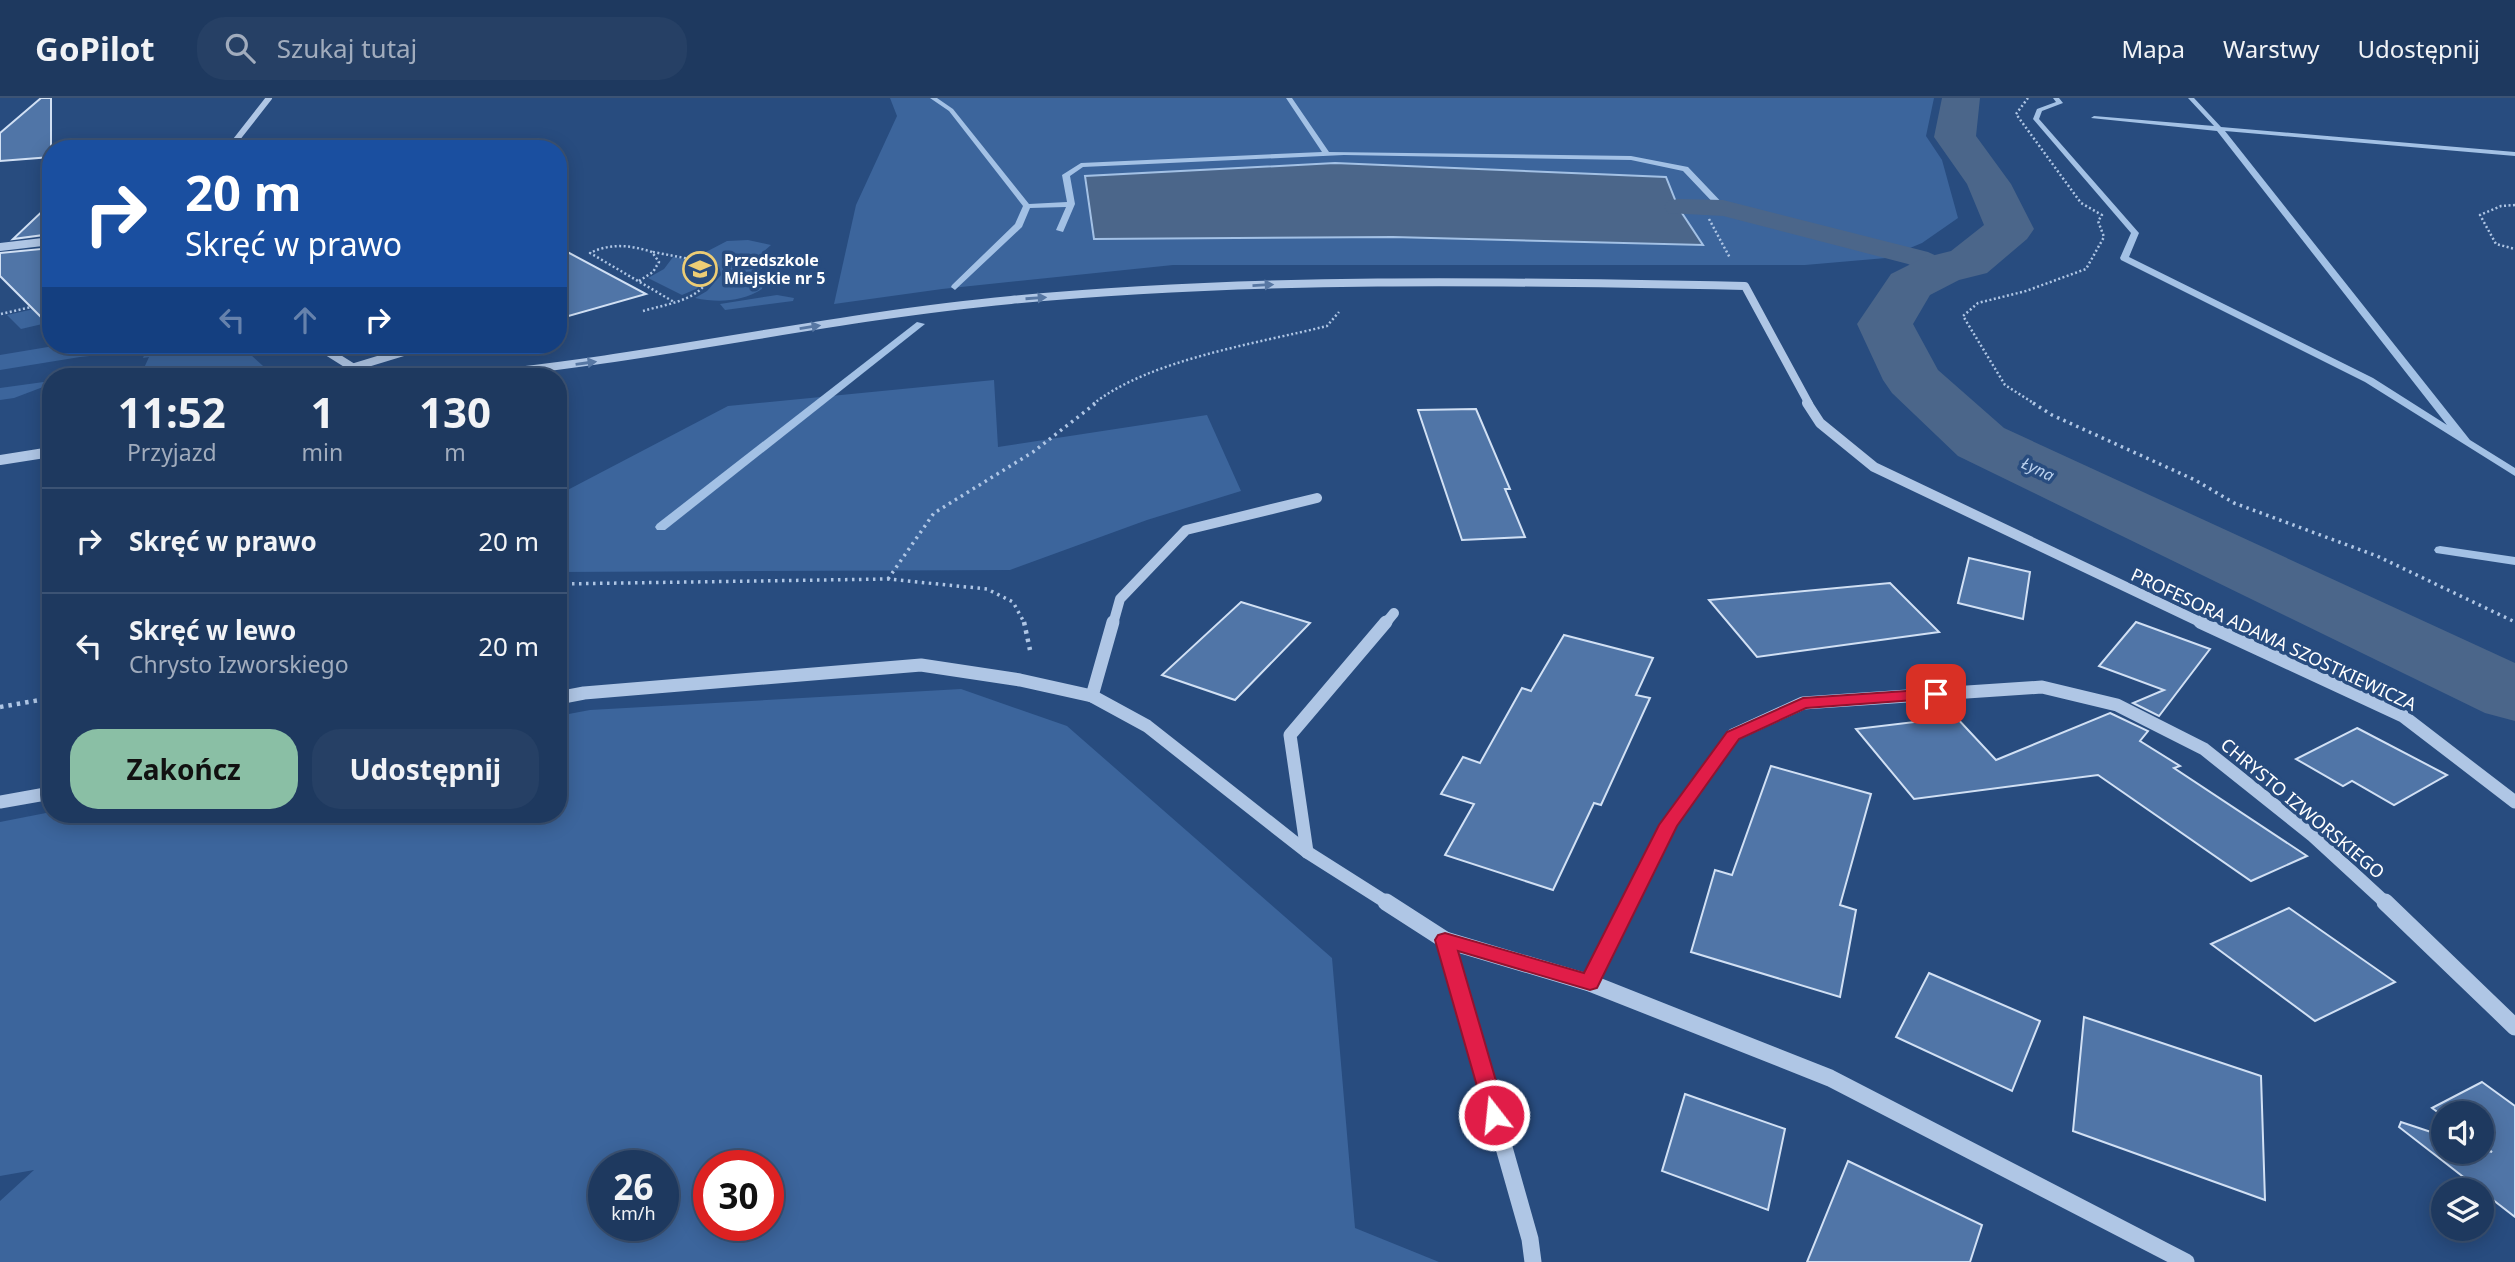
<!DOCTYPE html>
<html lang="pl">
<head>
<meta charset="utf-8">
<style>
  body { margin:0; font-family:"Noto Sans",sans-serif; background:#264065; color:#f1f3f6; height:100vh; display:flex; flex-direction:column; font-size:26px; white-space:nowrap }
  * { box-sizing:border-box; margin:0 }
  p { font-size:23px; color:#a1acbd }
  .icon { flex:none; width:38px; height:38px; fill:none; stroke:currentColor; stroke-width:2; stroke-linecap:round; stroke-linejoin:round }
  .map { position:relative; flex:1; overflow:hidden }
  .panel { position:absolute; left:42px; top:270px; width:525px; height:455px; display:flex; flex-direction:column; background:#1e395f; border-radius:28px; box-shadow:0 4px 18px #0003,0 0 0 2px #3c5374 }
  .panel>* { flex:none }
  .banner { position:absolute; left:42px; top:42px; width:525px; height:214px; border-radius:28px; box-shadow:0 4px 18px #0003,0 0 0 2px #3c5374; background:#1a4fa0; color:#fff; overflow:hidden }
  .controls { position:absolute; left:2431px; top:1003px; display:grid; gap:14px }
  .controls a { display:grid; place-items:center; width:63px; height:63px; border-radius:50%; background:#1e395f; box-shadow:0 4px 18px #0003,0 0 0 2px #3c5374; font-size:35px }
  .speed { position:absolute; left:588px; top:1052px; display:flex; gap:14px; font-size:35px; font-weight:700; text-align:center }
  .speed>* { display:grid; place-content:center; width:91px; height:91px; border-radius:50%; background:#1e395f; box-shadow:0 4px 18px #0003,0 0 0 2px #3c5374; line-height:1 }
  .speed small { font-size:18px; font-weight:400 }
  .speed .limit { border:10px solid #d22; background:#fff; color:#111 }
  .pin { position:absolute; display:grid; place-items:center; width:60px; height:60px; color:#fff; margin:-30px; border-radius:14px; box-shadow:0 4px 10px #0006 }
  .me { position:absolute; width:77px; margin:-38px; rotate:344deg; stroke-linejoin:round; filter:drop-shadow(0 0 5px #0008) }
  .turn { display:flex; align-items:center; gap:24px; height:147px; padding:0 28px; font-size:32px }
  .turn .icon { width:91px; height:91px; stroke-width:2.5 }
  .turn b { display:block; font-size:49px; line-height:60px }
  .lanes { display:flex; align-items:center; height:66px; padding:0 28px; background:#0003; justify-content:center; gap:35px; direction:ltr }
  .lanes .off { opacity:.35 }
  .eta { display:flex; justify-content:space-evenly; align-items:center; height:119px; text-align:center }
  .eta b { font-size:42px; font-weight:700; line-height:49px }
  .cta { display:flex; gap:14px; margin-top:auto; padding:14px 28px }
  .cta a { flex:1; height:80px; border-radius:28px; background:#8abfa5; color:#111; font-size:28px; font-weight:700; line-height:80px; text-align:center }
  .cta a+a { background:#264065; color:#f1f3f6 }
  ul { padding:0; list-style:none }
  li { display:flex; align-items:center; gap:21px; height:105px; padding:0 28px; border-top:2px solid #3c5374 }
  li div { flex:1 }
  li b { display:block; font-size:26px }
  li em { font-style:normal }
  header { display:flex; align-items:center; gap:42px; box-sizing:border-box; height:98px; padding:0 35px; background:#1e395f; border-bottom:2px solid #3c5374 }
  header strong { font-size:33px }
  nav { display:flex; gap:38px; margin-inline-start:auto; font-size:24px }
  .search { width:490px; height:63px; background:#264065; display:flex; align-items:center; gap:18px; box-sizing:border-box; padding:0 24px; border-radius:28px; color:#a1acbd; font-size:26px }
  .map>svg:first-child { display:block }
  .green { fill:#3c659c; fill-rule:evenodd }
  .water { fill:#4b668a; stroke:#a3c1e5; stroke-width:2 }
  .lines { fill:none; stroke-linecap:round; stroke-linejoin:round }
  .stream { fill:#a3c1e5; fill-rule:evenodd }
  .canal { fill:#4b668a; fill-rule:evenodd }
  .river { fill:#4b668a; fill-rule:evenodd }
  .building { fill:#5075a7; stroke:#d1e0f4; stroke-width:2 }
  .path-far2 { stroke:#afc6e5; stroke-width:2.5; stroke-dasharray:2 2.5; stroke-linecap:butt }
  .path-far1 { stroke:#afc6e5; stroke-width:3.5; stroke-dasharray:2.5 4.5; stroke-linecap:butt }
  .path { stroke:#afc6e5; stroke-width:4.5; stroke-dasharray:3.5 5; stroke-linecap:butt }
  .minor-far4 { stroke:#afc6e5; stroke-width:6 }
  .minor-far3 { stroke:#afc6e5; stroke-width:8 }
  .minor-far2 { stroke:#afc6e5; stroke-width:10 }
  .minor-far1 { stroke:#afc6e5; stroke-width:13 }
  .minor { stroke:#afc6e5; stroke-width:17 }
  .oneway { fill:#5777a3 }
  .route { fill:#e11d48; stroke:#92132f; stroke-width:2 }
  .labels { text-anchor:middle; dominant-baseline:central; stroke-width:7; stroke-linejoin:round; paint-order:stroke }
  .far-poi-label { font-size:16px; font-weight:bold; fill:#fff; stroke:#284c7f; text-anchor:start }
  .far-water-label { font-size:16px; font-style:italic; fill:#bad0ed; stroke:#284c7f }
  .street-label { font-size:18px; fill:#fff; stroke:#284c7f }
</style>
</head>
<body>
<header>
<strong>GoPilot</strong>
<div class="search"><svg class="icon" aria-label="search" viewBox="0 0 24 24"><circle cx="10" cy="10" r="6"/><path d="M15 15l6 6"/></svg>Szukaj tutaj</div>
<nav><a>Mapa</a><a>Warstwy</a><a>Udostępnij</a></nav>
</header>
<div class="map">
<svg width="2515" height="1164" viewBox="0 0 2515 1164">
  <rect width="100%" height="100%" fill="#284c7f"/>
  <!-- green -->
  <g class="green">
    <path d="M890 0H1934L1926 38 1942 62 1958 120 1922 145 1886 160 1805 167H1173L942 191 834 206 856 107 897 18ZM1335 65 1666 79 1678 109 1703 146 1393 139 1094 141 1086 78Z"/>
    <path d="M748 142 771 147 763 154 754 172 763 186 762 191C741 204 718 205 695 200L707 193 721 177C720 165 713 163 704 159V155L727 143Z"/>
    <path d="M673 159 695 163 706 169 708 180 696 191 682 197 648 180 664 171Z"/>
    <path d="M777 197 794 200 793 203 725 212 720 206Z"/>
    <path d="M43 209 51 224 21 231 7 217Z"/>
    <path d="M60 247H240L274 278H133L137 271 144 270 149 259 143 260 146 252 80 259 0 272V257Z"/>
    <path d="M994 282 998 349 1207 317 1241 393 1147 422 1010 472 558 474V397L728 308Z"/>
    <path d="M51 283V286L14 300 0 302V290Z"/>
    <path d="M961 591 1067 628 1332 860 1355 1130 1439 1164H0V1103L34 1072 0 1078V724L51 714 558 716V618L590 612ZM604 1068H663V1127H604ZM709 1068H768V1127H709Z"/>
  </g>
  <!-- water -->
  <path class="water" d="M1335 65 1666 79 1678 109 1703 147 1393 139 1094 141 1085 78Z"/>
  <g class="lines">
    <!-- stream -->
    <g class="stream">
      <path d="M930 0H937L953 11 1029 106 1067 104 1062 77 1081 65 1322 54 1286 0H1292L1329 54 1631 58 1688 69 1727 110 1720 112 1683 73 1631 62 1344 57 1083 69 1070 78 1075 106 1063 134 1056 132 1066 109 1030 110 1022 129 955 192 951 189 952 187 1015 126 1023 108 949 13Z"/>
      <path d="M2053 0H2059L2063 5 2042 13 2039 21 2139 135 2129 159 2373 280 2447 327 2217 33 2091 20 2094 18 2214 28 2188 0H2194L2221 29 2515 54V58L2225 33 2470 342 2515 370V378L2365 284 2121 162 2120 160 2131 135 2033 21 2037 11 2056 4Z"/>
      <path d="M917 224 925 226 665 432H657L655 429 657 426Z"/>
      <path d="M2440 448 2515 459V467L2436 455 2434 452 2436 449Z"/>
    </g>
    <!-- canal -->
    <path class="canal" d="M1678 101 1723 102 1928 154 1952 165 1956 171 1952 177 1941 180 1930 177 1908 166 1723 118 1668 115 1664 109 1668 103Z"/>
    <!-- river -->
    <path class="river" d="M1942 0H1980L1976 38 2011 86 2034 131 2027 141 1987 175 1959 182 1930 197 1913 226 1938 272 2004 330 2515 565V623L2485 615 1958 358 1892 295 1883 282 1857 226 1891 176 1923 160 1951 153 1984 127 1967 86 1934 39Z"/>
  </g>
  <!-- building -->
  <g class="building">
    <path d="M41 0H51V59L0 63V35Z"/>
    <path d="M51 105V136L13 141Z"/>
    <path d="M558 149 646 196 558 221Z"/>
    <path d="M51 150V229L0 178V155Z"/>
    <path d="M1476 311 1510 391H1505L1525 439 1462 442 1418 312Z"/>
    <path d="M1969 460 2030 474 2023 521 1958 505Z"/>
    <path d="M1890 485 1939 534 1757 559 1709 502Z"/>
    <path d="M1241 504 1310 525 1235 602 1162 577Z"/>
    <path d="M2136 524 2210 551 2159 618 2133 605 2164 592 2099 568Z"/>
    <path d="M1564 537 1653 560 1636 597 1650 600 1601 707 1594 705 1553 792 1445 757 1474 706 1441 696 1463 659 1480 665 1522 590 1531 593Z"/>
    <path d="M2110 615 2148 633 2140 643 2180 668 2174 670 2307 758 2251 783 2098 677 1914 701 1856 631 1956 619 1996 662Z"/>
    <path d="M2357 630 2447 677 2394 707 2352 683 2343 688 2296 661Z"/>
    <path d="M1771 668 1871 696 1840 807 1856 812 1840 899 1691 854 1715 772 1732 777Z"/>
    <path d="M2289 810 2395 884 2315 923 2211 846Z"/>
    <path d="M1929 875 2040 923 2012 993 1896 939Z"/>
    <path d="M2084 919 2261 978 2265 1102 2073 1033Z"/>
    <path d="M2482 984 2515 1008V1119L2399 1029 2401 1024 2443 1038V1054H2482V1051L2492 1054 2482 1046V1015H2443V1018L2432 1010Z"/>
    <path d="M1685 996 1785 1031 1768 1112 1662 1073Z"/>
    <path d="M1848 1063 1982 1127 1970 1164H1807Z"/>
  </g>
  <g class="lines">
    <!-- path-far2 -->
    <g class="path-far2">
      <path d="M2028 0 2016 16 2081 105 2102 117 2098 123 2104 139 2086 171 2026 193 1978 205 1963 218 2005 287 2035 306"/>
      <path d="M2515 107 2501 108 2480 117 2496 146 2515 151"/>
      <path d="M1709 121 1730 160"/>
      <path d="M639 183 653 174 659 164 652 154C631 147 610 145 590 155L674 204"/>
      <path d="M643 213C670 205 713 201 711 165L653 154"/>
      <path d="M1 216 31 209"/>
      <path d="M1093 306C1151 261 1255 246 1327 228L1339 214"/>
    </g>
    <!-- path-far1 -->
    <g class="path-far1">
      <path d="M2033 305 2052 317 2195 382 2234 405 2377 458 2515 524"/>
      <path d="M888 481 934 415 1033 354 1096 305"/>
      <path d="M558 486 888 481 987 491 1013 504 1025 526"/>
    </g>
    <!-- path -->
    <g class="path">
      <path d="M1024 524 1030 552"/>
      <path d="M0 609 51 600"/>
    </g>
    <!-- minor-far4 -->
    <path class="minor-far4" d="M229 51 269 0"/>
    <!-- minor-far3 -->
    <g class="minor-far3">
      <path d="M0 149 51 143"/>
      <path d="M317 247 352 269 386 278"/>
      <path d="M325 278 407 253"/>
      <path d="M469 278C651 261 829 219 1011 202 1255 179 1500 183 1745 188L1809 306"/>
    </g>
    <!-- minor-far2 -->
    <g class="minor-far2">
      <path d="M1807 305 1820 325 1874 369 2204 526"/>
      <path d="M0 362 51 354"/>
      <path d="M1113 526 1120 501 1186 432 1317 400"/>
      <path d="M1385 526 1394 515"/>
    </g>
    <!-- minor-far1 -->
    <g class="minor-far1">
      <path d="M2200 524 2403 618 2515 704"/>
      <path d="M1092 598 1113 524"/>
      <path d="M558 600 584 595 921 567 1020 582 1092 598 1147 628 1307 754 1389 806"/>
      <path d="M0 704 51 695"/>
      <path d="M1307 754 1290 637 1386 524"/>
      <path d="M1629 806 1668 727 1733 637 1803 605 2042 589 2117 607 2204 651 2313 738 2387 806"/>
    </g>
    <!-- minor -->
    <g class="minor">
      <path d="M1386 804 1445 842 1590 885 1830 980 2186 1164"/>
      <path d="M2385 804 2515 929"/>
      <path d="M1445 842 1530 1141 1533 1164"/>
      <path d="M1590 885 1630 804"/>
    </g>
  </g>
  <!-- one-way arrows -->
  <defs><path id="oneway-solid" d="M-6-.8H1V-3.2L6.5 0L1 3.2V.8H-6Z" transform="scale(1.75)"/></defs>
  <g class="oneway">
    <use href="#oneway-solid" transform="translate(1263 187) rotate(-3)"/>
    <use href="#oneway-solid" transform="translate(1036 200) rotate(-4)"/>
    <use href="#oneway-solid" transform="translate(810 229) rotate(-9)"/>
    <use href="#oneway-solid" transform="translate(586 265) rotate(-8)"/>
  </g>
  <!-- route -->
  <path class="route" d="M1936 591 1942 593 1944 596 1942 600 1806 610 1739 641 1677 728 1597 890 1590 892 1458 853 1506 1017 1502 1023 1494 1026 1487 1023 1435 842 1438 837 1445 835 1584 875 1659 727 1727 634 1803 600Z"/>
  <!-- icons -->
  <defs>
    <g id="school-ring" transform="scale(1.75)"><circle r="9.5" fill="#284c7f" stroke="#edcd75" stroke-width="1.5"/><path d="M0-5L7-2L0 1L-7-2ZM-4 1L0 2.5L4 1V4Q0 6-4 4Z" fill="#edcd75"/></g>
  </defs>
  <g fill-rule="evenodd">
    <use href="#school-ring" x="700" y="171"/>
  </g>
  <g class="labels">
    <!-- far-poi labels -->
    <g class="far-poi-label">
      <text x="724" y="162">Przedszkole<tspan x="724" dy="18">Miejskie nr 5</tspan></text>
    </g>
    <!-- far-water labels -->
    <g class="far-water-label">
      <text transform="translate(2038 371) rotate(25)">Łyna</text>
    </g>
    <!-- street labels -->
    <g class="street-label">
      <text transform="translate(2274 541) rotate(25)">PROFESORA ADAMA SZOSTKIEWICZA</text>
      <text transform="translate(2303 710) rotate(40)">CHRYSTO IZWORSKIEGO</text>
    </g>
  </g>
</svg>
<div class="controls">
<a><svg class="icon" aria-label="sound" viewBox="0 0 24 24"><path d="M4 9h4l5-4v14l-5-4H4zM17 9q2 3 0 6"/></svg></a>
<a><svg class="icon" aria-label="layers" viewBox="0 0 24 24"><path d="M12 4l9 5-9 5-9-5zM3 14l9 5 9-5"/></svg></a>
</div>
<div class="speed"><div>26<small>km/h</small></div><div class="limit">30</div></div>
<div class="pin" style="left:1936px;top:596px;background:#d93025"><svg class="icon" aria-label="arrive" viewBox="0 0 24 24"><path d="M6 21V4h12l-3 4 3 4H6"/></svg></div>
<svg class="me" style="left:1494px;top:1017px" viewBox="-20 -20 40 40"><circle r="17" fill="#e11d48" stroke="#fff" stroke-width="3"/><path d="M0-11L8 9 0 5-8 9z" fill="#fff"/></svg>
<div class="banner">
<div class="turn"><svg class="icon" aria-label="right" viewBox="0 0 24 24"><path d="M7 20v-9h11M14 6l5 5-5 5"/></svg><div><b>20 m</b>Skręć w prawo</div></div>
<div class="lanes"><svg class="icon off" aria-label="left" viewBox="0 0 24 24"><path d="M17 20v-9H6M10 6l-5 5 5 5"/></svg><svg class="icon off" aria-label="ahead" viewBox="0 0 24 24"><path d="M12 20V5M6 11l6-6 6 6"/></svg><svg class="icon" aria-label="right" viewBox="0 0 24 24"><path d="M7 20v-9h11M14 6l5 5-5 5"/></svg></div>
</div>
<section class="panel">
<div class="eta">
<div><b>11:52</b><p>Przyjazd</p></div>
<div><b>1</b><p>min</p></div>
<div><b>130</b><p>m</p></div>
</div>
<ul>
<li><svg class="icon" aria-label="right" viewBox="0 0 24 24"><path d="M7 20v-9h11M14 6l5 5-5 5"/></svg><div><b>Skręć w prawo</b></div><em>20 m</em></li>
<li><svg class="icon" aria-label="left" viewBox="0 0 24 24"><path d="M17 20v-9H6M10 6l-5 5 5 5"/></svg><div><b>Skręć w lewo</b><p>Chrysto Izworskiego</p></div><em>20 m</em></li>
</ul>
<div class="cta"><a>Zakończ</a><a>Udostępnij</a></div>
</section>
</div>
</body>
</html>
